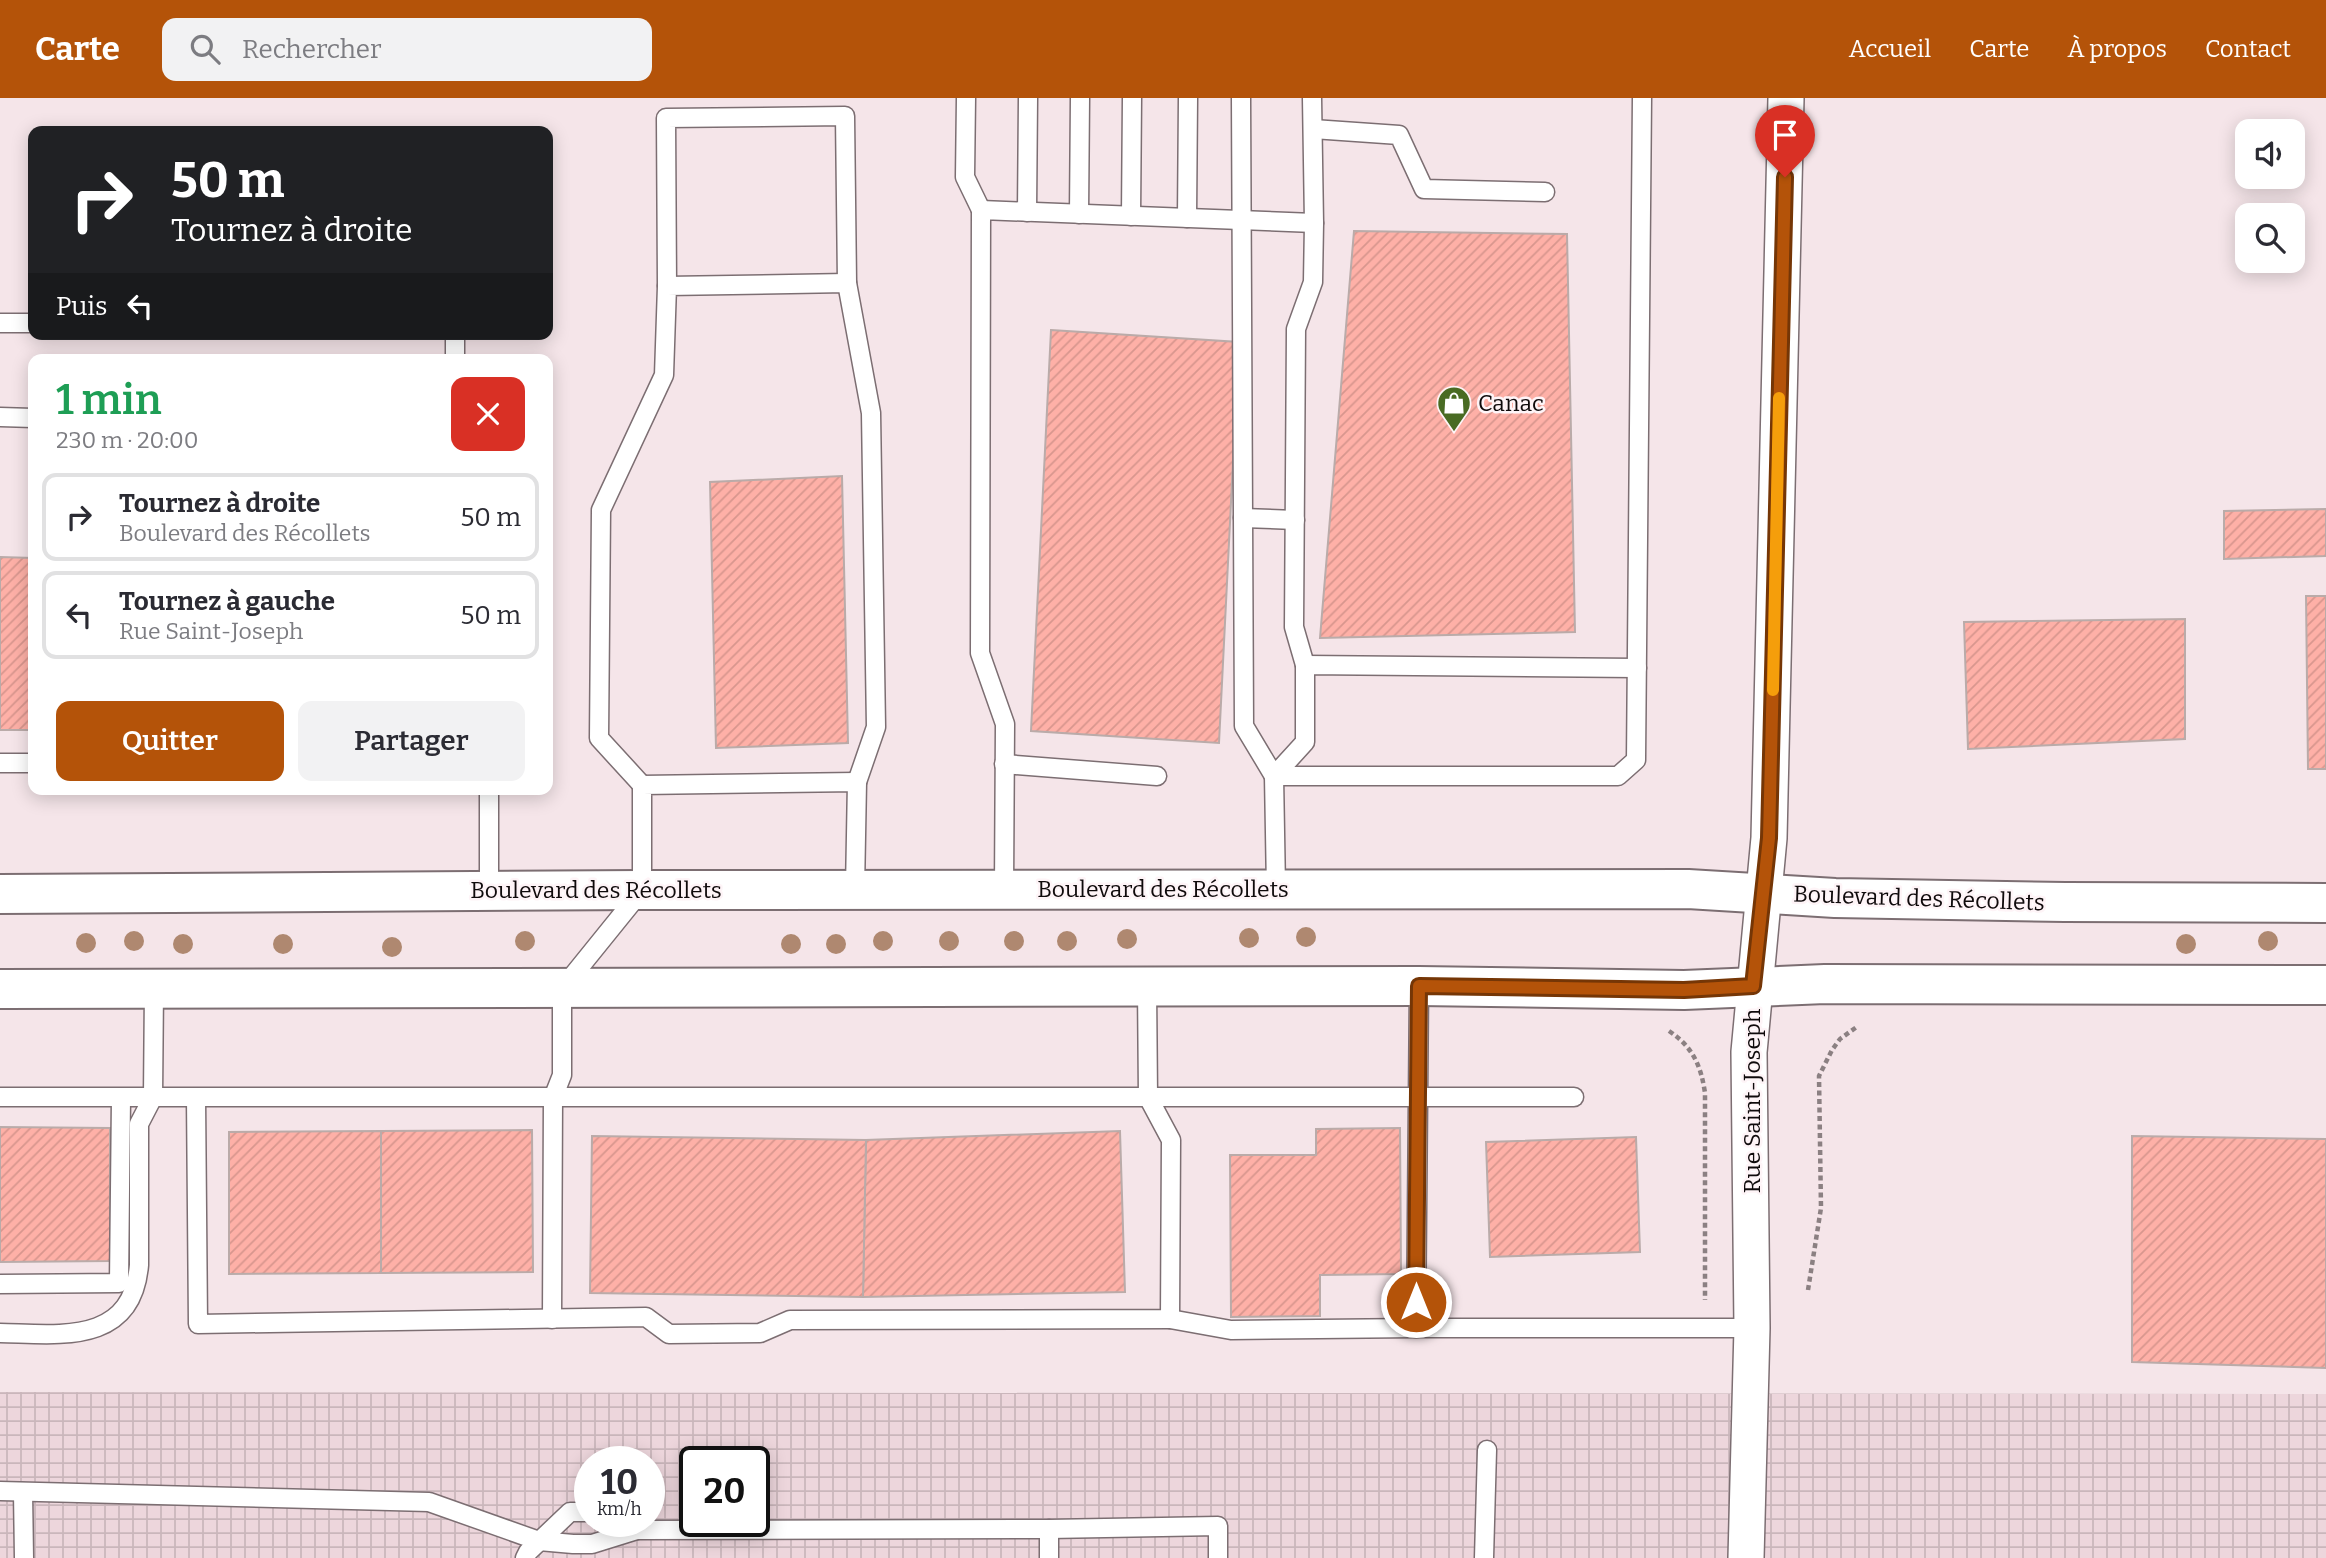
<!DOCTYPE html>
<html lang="fr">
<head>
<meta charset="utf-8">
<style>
  body { margin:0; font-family:Bitter,serif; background:#f2f2f3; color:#2b2b33; height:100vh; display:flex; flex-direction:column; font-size:26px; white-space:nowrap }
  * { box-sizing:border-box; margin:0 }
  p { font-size:23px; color:#7c7c81 }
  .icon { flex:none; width:38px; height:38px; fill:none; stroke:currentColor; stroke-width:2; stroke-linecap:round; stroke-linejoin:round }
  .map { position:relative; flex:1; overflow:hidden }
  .side { position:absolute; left:28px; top:256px; width:525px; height:441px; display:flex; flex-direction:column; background:#fff; border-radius:14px; box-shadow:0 4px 18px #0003 }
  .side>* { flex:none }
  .guide { position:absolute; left:28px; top:28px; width:525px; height:214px; border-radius:14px; box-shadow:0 4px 18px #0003; background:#202124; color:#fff; overflow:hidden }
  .buttons { position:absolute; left:2235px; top:21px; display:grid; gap:14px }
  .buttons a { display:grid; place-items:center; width:70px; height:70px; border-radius:14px; background:#fff; box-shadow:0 4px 18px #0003; font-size:35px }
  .speed { position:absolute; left:574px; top:1348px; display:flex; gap:14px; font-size:35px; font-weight:700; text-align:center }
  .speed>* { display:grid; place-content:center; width:91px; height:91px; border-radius:50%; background:#fff; box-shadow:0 4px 18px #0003; line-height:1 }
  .speed small { font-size:18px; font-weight:400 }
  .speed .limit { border:4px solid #111; border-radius:10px; background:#fff; color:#111 }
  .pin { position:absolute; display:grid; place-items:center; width:60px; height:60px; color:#fff; margin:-72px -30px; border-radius:50% 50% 50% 0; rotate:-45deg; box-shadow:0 0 7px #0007 }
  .pin .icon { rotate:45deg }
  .me { position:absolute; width:77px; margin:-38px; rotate:0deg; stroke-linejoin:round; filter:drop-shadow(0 0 5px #0008) }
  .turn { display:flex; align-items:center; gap:24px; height:147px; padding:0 28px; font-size:32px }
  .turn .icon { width:91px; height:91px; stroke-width:2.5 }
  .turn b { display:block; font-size:49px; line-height:60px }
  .then { display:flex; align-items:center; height:66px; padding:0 28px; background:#0003; gap:14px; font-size:26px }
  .round { display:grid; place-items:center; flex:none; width:74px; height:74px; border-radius:14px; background:#f2f2f3 }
  .head { display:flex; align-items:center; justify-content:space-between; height:119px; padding:0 28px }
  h1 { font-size:42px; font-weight:600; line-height:52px; color:#1e9e55 }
  .button { display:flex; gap:14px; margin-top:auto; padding:14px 28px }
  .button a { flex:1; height:80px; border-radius:14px; background:#b45309; color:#fff; font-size:28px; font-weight:600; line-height:80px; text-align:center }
  .button a+a { background:#f2f2f3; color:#2b2b33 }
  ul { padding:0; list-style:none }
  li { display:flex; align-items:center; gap:21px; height:88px; margin:0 14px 10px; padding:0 14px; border:4px solid #e1e1e2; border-radius:14px }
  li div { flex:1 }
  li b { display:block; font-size:26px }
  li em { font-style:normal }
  header { display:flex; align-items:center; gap:42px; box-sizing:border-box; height:98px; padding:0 35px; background:#b45309; color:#fff }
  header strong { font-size:33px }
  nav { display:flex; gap:38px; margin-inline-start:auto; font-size:24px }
  .search { width:490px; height:63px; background:#f2f2f3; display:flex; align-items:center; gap:18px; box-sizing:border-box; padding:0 24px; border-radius:14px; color:#7c7c81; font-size:26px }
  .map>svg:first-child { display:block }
  .industrial { fill:url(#industrial-grid); fill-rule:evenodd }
  .building { fill:url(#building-hatch); stroke:#baaba9; stroke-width:2 }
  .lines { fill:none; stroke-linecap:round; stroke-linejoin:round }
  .service-casing { stroke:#7c6e72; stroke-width:21 }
  .minor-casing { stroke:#7c6e72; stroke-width:38 }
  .secondary-casing { stroke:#7c6e72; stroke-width:42 }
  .path { stroke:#8b8082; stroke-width:4.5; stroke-dasharray:5 3.5; stroke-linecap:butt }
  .service { stroke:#fff; stroke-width:18 }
  .minor { stroke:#fff; stroke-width:35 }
  .secondary { stroke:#fff; stroke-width:38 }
  .tree { fill:#af8870 }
  .route-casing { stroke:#753606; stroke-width:18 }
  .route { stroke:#b45309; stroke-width:12 }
  .slow { stroke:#f59e0b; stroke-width:12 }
  .labels { text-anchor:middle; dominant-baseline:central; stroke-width:5; stroke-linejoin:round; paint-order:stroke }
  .poi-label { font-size:23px; fill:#0f0a0b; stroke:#fef4f7; text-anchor:start }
  .street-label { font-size:23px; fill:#0f0a0b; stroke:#fef4f7 }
</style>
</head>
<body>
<header>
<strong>Carte</strong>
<div class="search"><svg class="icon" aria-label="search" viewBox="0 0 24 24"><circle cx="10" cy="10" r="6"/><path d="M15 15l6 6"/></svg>Rechercher</div>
<nav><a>Accueil</a><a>Carte</a><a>À propos</a><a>Contact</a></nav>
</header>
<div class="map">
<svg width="2326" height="1460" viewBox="0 0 2326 1460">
  <defs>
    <pattern id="industrial-grid" width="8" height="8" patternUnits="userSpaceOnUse" patternTransform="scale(1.75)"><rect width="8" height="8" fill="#edd6dc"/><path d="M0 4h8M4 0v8" fill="none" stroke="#cab6bb"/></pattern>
    <pattern id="building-hatch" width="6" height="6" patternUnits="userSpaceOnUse" patternTransform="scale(1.75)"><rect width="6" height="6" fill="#feb0a7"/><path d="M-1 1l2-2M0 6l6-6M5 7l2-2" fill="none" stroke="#d8968e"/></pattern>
  </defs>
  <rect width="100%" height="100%" fill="#f5e5e9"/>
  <!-- industrial -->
  <path class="industrial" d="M0 1294 2326 1296V1460H0ZM590 1363H649V1423H590ZM695 1363H754V1423H695Z"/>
  <!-- building -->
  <g class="building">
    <path d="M1354 133 1567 136 1575 534 1320 540Z"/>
    <path d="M1051 232 1239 244 1219 645 1031 633Z"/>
    <path d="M842 378 848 645 716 650 710 384Z"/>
    <path d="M2326 411V458L2224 461V413Z"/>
    <path d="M0 459 33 460V632H0Z"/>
    <path d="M2306 498H2326V671H2308Z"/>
    <path d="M2185 521V641L1968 651 1964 524Z"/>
    <path d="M0 1029 110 1030V1163L0 1164Z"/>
    <path d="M1400 1030 1401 1176 1320 1177V1218L1231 1219 1230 1057H1316V1031Z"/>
    <path d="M532 1032 533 1174 381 1175V1033Z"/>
    <path d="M381 1033V1175L229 1176V1034Z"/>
    <path d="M1120 1033 1125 1194 863 1199 866 1042Z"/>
    <path d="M592 1038 866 1042 863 1199 590 1195Z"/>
    <path d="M2132 1038 2326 1041V1270L2132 1264Z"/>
    <path d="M1636 1039 1640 1154 1490 1159 1486 1044Z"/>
  </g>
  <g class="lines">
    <!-- service casing -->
    <g class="service-casing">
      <g id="service">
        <path d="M966 0 965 79 981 112"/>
        <path d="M1241 0 1244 628 1274 678 1305 644V567L1637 570"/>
        <path d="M1313 31 1399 37 1424 91 1545 94"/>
        <path d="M1027 114 1028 0"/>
        <path d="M1079 116 1080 0"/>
        <path d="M1131 118 1132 0"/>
        <path d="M1187 120 1188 0"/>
        <path d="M667 188 666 20 845 18 847 185"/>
        <path d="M0 225H33"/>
        <path d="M455 261V236"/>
        <path d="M0 319 33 320"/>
        <path d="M1243 420 1295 422"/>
        <path d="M1305 567 1294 529 1296 231 1313 184 1314 125 1312 0"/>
        <path d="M0 665H33"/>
        <path d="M1004 666 1157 678"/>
        <path d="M642 687 599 640 601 412 664 277 667 188 847 185 871 315 876 629 857 684"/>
        <path d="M1004 791 1005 626 980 555 981 112 1314 125"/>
        <path d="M1276 791 1274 678H1618L1636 662 1642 0"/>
        <path d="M489 792V691"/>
        <path d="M0 999H1574"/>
        <path d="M196 1000 198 1226 646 1219 669 1236 760 1235 790 1222 1170 1221 1171 1042 1148 999 1147 889"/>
        <path d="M0 1186 119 1185 121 1000"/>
        <path d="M552 1221 553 1000 562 977V891L642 792V687L857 684 855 791"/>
        <path d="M1170 1221 1231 1232 1416 1230H1752"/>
        <path d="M1416 1230 1419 888"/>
        <path d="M0 1235C59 1236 132 1248 139 1167V1026L153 999 154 890"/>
        <path d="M0 1393 429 1404 539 1443 573 1446H592L637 1432 617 1423"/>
        <path d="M23 1394 24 1460"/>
        <path d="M1049 1431V1460"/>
        <path d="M637 1432 1049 1431 1218 1428V1460"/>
        <path d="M525 1460 528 1454 570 1414H590"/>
        <path d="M1484 1460 1487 1352"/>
      </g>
    </g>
    <!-- minor casing -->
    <g class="minor-casing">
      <path id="minor" d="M1746 1460 1752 1230 1749 954 1769 740 1786 0"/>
    </g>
    <!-- secondary casing -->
    <g class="secondary-casing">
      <g id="secondary">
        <path d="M0 796 642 792 1688 791 1835 800 2065 804 2326 805"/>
        <path d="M0 891 1419 888 1684 892 1825 886 2326 887"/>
      </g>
    </g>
    <!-- path -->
    <g class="path">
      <path d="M1669 933C1693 949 1701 968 1705 995V1202"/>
      <path d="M1808 1192 1821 1110 1819 978 1832 952 1840 941 1858 928"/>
    </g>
    <!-- service -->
    <use href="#service" class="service"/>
    <!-- minor -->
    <use href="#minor" class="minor"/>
    <!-- secondary -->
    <use href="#secondary" class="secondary"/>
  </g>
  <!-- trees -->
  <g class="tree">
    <circle cx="1306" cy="839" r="10"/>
    <circle cx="1249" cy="840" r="10"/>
    <circle cx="1127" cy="841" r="10"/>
    <circle cx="134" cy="843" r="10"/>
    <circle cx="525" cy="843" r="10"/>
    <circle cx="883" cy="843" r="10"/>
    <circle cx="949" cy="843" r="10"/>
    <circle cx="1014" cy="843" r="10"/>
    <circle cx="1067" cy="843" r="10"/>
    <circle cx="2268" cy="843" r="10"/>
    <circle cx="86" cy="845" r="10"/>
    <circle cx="183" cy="846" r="10"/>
    <circle cx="283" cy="846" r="10"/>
    <circle cx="791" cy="846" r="10"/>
    <circle cx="836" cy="846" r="10"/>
    <circle cx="2186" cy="846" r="10"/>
    <circle cx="392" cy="849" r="10"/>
  </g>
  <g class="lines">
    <!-- route casing -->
    <g class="route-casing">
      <path id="route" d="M1416 1204 1419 888 1684 892 1753 888 1769 740 1785 79"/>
    </g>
    <!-- route -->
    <use href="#route" class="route"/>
    <!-- slow -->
    <path class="slow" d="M1773 592 1779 300"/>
  </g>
  <!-- icons -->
  <defs>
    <g id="shop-pin" transform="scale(1.75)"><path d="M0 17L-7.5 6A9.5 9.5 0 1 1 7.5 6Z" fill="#496b23" stroke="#fef4f7"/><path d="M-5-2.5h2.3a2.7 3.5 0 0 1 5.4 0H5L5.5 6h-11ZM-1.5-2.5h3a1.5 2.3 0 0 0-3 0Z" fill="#fff"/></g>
  </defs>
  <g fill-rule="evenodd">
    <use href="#shop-pin" x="1454" y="305"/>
  </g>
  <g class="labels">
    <!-- poi labels -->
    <g class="poi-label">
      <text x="1478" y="305">Canac</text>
    </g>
    <!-- street labels -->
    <g class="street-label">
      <text x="1163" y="791">Boulevard des Récollets</text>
      <text x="596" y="792">Boulevard des Récollets</text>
      <text transform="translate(1919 800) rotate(2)">Boulevard des Récollets</text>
      <text transform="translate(1752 1003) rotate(-90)">Rue Saint-Joseph</text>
    </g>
  </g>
</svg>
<div class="buttons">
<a><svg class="icon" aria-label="sound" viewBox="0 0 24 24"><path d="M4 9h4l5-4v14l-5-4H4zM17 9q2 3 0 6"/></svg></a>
<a><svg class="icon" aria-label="search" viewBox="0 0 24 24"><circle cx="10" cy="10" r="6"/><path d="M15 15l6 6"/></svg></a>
</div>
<div class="speed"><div>10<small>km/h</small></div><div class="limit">20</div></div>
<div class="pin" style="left:1785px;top:79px;background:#d93025"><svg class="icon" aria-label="arrive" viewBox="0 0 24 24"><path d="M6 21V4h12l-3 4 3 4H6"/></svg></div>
<svg class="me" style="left:1416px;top:1204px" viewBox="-20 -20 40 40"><circle r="17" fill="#b45309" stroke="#fff" stroke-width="3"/><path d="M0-11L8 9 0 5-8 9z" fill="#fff"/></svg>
<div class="guide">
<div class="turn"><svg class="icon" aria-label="right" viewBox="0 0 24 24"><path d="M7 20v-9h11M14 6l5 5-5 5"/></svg><div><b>50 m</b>Tournez à droite</div></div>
<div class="then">Puis<svg class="icon" aria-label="left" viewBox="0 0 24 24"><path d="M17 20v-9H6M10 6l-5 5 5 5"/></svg></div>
</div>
<section class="side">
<div class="head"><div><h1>1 min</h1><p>230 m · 20:00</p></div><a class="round" style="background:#d93025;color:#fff"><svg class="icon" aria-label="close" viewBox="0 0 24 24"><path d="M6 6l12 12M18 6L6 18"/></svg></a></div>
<ul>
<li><svg class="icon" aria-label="right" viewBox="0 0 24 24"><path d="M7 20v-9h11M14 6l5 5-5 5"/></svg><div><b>Tournez à droite</b><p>Boulevard des Récollets</p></div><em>50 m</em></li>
<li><svg class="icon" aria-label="left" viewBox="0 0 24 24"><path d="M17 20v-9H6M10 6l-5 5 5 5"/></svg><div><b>Tournez à gauche</b><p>Rue Saint-Joseph</p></div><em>50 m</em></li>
</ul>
<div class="button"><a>Quitter</a><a>Partager</a></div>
</section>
</div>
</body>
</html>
